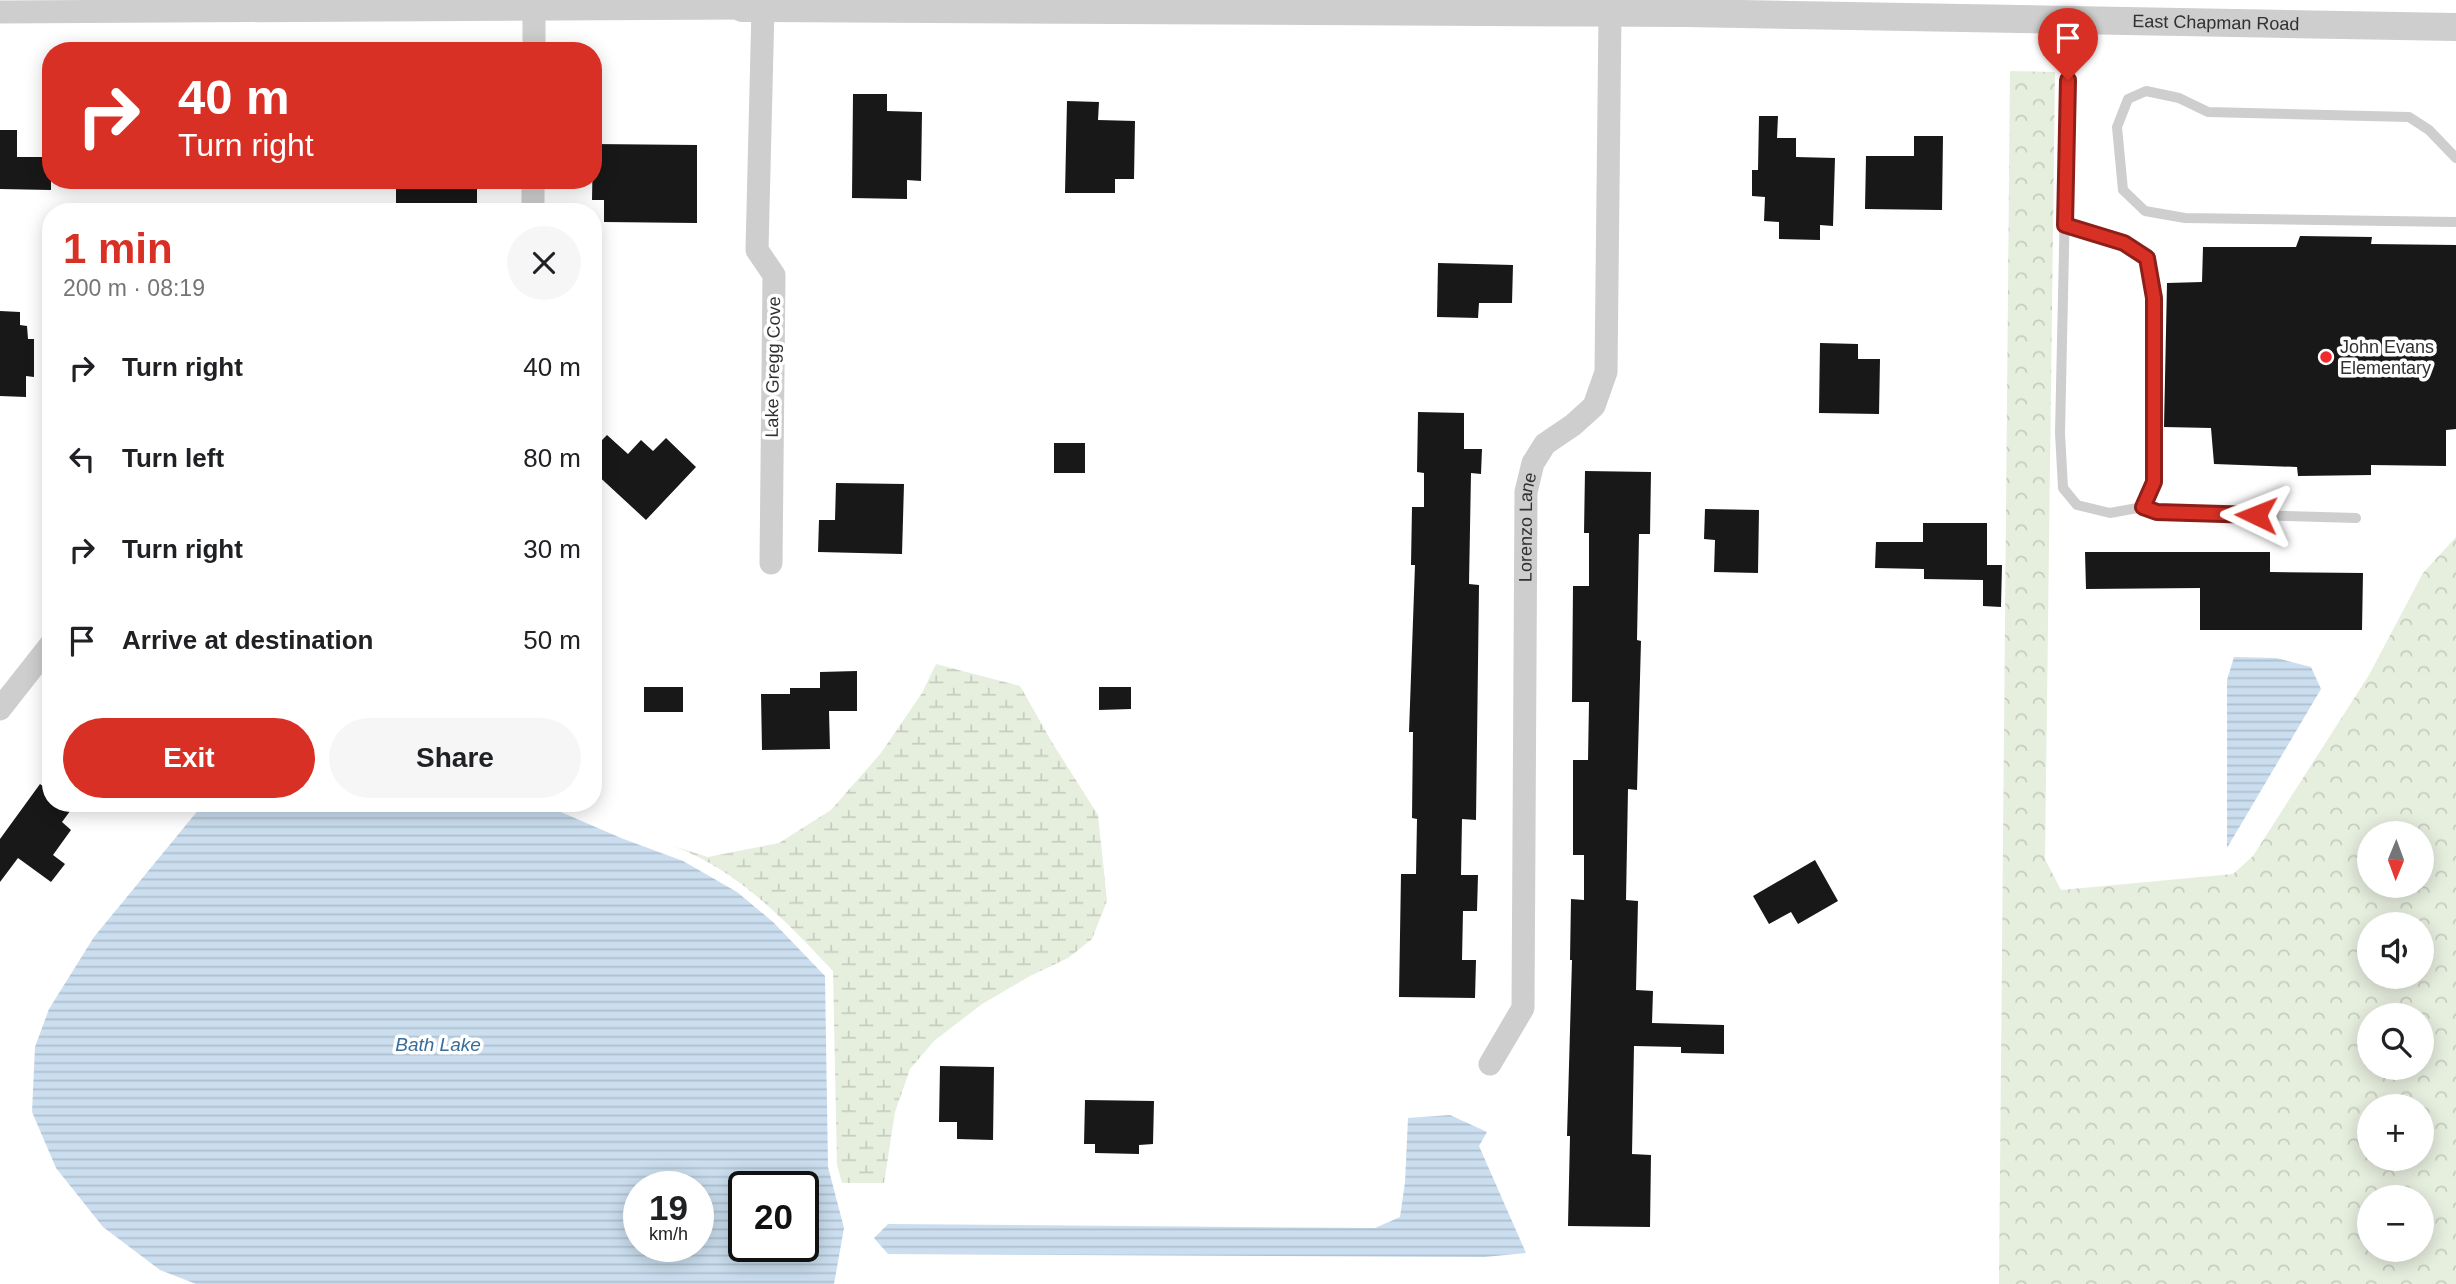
<!DOCTYPE html>
<html lang="en">
<head>
<meta charset="utf-8">
<style>
  body { margin:0; font-family:Helvetica,sans-serif; background:#f6f6f6; color:#202124; height:100vh; display:flex; flex-direction:column; font-size:26px; white-space:nowrap }
  * { box-sizing:border-box; margin:0 }
  p { font-size:23px; color:#757577 }
  .icon { flex:none; width:38px; height:38px; fill:none; stroke:currentColor; stroke-width:2; stroke-linecap:round; stroke-linejoin:round }
  .map { position:relative; flex:1; overflow:hidden }
  .sheet { position:absolute; left:42px; top:203px; width:560px; height:609px; display:flex; flex-direction:column; background:#fff; border-radius:28px; box-shadow:0 4px 18px #0003 }
  .sheet>* { flex:none }
  .top-card { position:absolute; left:42px; top:42px; width:560px; height:147px; border-radius:28px; box-shadow:0 4px 18px #0003; background:#d93025; color:#fff; overflow:hidden }
  .needle { width:46px; rotate:181deg }
  .fabs { position:absolute; left:2357px; top:821px; display:grid; gap:14px }
  .fabs a { display:grid; place-items:center; width:77px; height:77px; border-radius:50%; background:#fff; box-shadow:0 4px 18px #0003; font-size:35px }
  .speed { position:absolute; left:623px; top:1171px; display:flex; gap:14px; font-size:35px; font-weight:700; text-align:center }
  .speed>* { display:grid; place-content:center; width:91px; height:91px; border-radius:50%; background:#fff; box-shadow:0 4px 18px #0003; line-height:1 }
  .speed small { font-size:18px; font-weight:400 }
  .speed .limit { border:4px solid #111; border-radius:10px; background:#fff; color:#111 }
  .pin { position:absolute; display:grid; place-items:center; width:60px; height:60px; color:#fff; margin:-72px -30px; border-radius:50% 50% 50% 0; rotate:-45deg; box-shadow:0 0 7px #0007 }
  .pin .icon { rotate:45deg }
  .me { position:absolute; width:77px; margin:-38px; rotate:272deg; stroke-linejoin:round; filter:drop-shadow(0 0 5px #0008) }
  .turn { display:flex; align-items:center; gap:24px; height:147px; padding:0 21px; font-size:32px }
  .turn .icon { width:91px; height:91px; stroke-width:2.5 }
  .turn b { display:block; font-size:49px; line-height:60px }
  .round { display:grid; place-items:center; flex:none; width:74px; height:74px; border-radius:37px; background:#f6f6f6 }
  .head { display:flex; align-items:center; justify-content:space-between; height:119px; padding:0 21px }
  h1 { font-size:42px; font-weight:800; line-height:52px; color:#d93025 }
  .action { display:flex; gap:14px; margin-top:auto; padding:14px 21px }
  .action a { flex:1; height:80px; border-radius:42px; background:#d93025; color:#fff; font-size:28px; font-weight:800; line-height:80px; text-align:center }
  .action a+a { background:#f6f6f6; color:#202124 }
  ul { padding:0; list-style:none }
  li { display:flex; align-items:center; gap:21px; height:91px; padding:0 21px }
  li div { flex:1 }
  li b { display:block; font-size:26px }
  li em { font-style:normal }
  .map>svg:first-child { display:block }
  .forest { fill:url(#forest-crowns); fill-rule:evenodd }
  .wetland { fill:url(#wetland-marsh) }
  .water { fill:url(#water-rules); fill-rule:evenodd }
  .building { fill:#181818 }
  .lines { fill:none; stroke-linecap:round; stroke-linejoin:round }
  .service { stroke:#cecece; stroke-width:10 }
  .minor { stroke:#cecece; stroke-width:23 }
  .tertiary { stroke:#cecece; stroke-width:28 }
  .route-casing { stroke:#8d1f18; stroke-width:18 }
  .route { stroke:#d93025; stroke-width:12 }
  .poi-dot { fill:#f02a2d; stroke:#fff; stroke-width:2.5 }
  .labels { text-anchor:middle; dominant-baseline:central; stroke-width:7; stroke-linejoin:round; paint-order:stroke }
  .street-label { font-size:18px; fill:#313131; stroke:#fff }
  .poi-label { font-size:18px; fill:#313131; stroke:#fff; text-anchor:start }
  .water-label { font-size:19px; font-style:italic; fill:#386e99; stroke:#fff }
</style>
</head>
<body>
<div class="map">
<svg width="2456" height="1284" viewBox="0 0 2456 1284">
  <defs>
    <pattern id="forest-crowns" width="20" height="18" patternUnits="userSpaceOnUse" patternTransform="scale(1.75)"><rect width="20" height="18" fill="#e6eede"/><path d="M2 6a3 3 0 1 1 6 0M12 15a3 3 0 1 1 6 0" fill="none" stroke="#c6cdbf"/></pattern>
    <pattern id="wetland-marsh" width="20" height="14" patternUnits="userSpaceOnUse" patternTransform="scale(1.75)"><rect width="20" height="14" fill="#e6eede"/><path d="M1 5h8M5 5V1M11 12h8M15 12V8" fill="none" stroke="#c6cdbf"/></pattern>
    <pattern id="water-rules" width="6" height="5" patternUnits="userSpaceOnUse" patternTransform="scale(1.75)"><rect width="6" height="5" fill="#cadeef"/><path d="M0 2.5h6" fill="none" stroke="#aebfcd"/></pattern>
  </defs>
  <rect width="100%" height="100%" fill="#fff"/>
  <!-- forest -->
  <path class="forest" d="M2010 71 2055 72 2045 859 2061 890 2233 874 2253 856 2369 675 2423 573 2456 537V1284H1999ZM2422 833V886H2370V833ZM2422 924V976H2370V924ZM2370 1015H2422V1068H2370ZM2370 1106H2422V1158H2370ZM2422 1197V1250H2370V1197Z"/>
  <!-- wetland -->
  <path class="wetland" d="M936 664 1020 686 1053 744 1098 815 1107 901 1092 939 1068 958 1030 976 982 1004 934 1041 910 1069 895 1112 884 1183H842L837 1165 833 971C786 921 738 870 673 846L708 857 779 843 831 810 881 753 922 693Z"/>
  <!-- water -->
  <g class="water">
    <path d="M2234 657 2276 658 2311 667 2321 689 2227 848V680Z"/>
    <path d="M204 803H540L621 838 683 861 737 892 773 922 825 976 828 1167 844 1228 834 1284H196L160 1270 103 1227 56 1168 32 1112 35 1047 49 1009 94 937ZM639 1186H698V1246H639ZM744 1186H803V1246H744Z"/>
    <path d="M1450 1115 1487 1132 1479 1146 1526 1253 1485 1257 888 1254 874 1238 888 1224 1375 1228 1400 1217 1405 1182 1408 1118Z"/>
  </g>
  <!-- building -->
  <g class="building">
    <path d="M853 94H887V111L922 112 921 181 907 180V199L852 198Z"/>
    <path d="M1067 101 1099 102 1098 120 1135 121 1134 179H1115V193H1065Z"/>
    <path d="M1759 116H1778L1777 138H1796V157L1835 158 1833 226 1820 225V240L1779 239V222L1764 221 1765 197 1752 196V170H1758Z"/>
    <path d="M0 130H17V157H51V190L0 189Z"/>
    <path d="M1914 136H1943L1942 210 1865 209 1866 156H1914Z"/>
    <path d="M593 144 697 145V223L604 222V200H592Z"/>
    <rect x="396" y="180" width="81" height="32"/>
    <path d="M2300 236 2372 237 2371 244 2456 245V429L2446 430V466L2371 465V475L2298 476 2297 467 2214 464 2211 428 2164 427 2167 283 2202 282 2203 247H2296Z"/>
    <path d="M1438 263 1513 265 1512 303H1479L1478 318 1437 317Z"/>
    <path d="M0 311 20 312V325L27 326 28 339H34V377L26 376V397L0 396Z"/>
    <path d="M1820 343 1858 344V359H1880L1879 414 1819 413Z"/>
    <path d="M1418 412 1464 413V449H1482L1481 474 1471 473 1469 584 1479 585 1476 820 1462 819 1461 875H1478L1477 911H1463L1462 960H1476L1475 998 1399 997 1401 874H1416L1417 819 1412 818 1413 732H1409L1415 565H1411L1412 507H1424V473L1417 472Z"/>
    <path d="M607 435 628 454 641 440 653 451 666 438 696 467 646 520 593 471V449Z"/>
    <rect x="1054" y="443" width="31" height="30"/>
    <path d="M1585 471 1651 472 1650 534H1639L1637 640 1641 641 1637 790 1628 789 1626 900 1638 901 1636 990 1653 991 1652 1023 1724 1025V1054L1681 1053V1047L1634 1046 1632 1154 1651 1155 1650 1227 1568 1226 1570 1136H1567L1572 960H1570L1571 899 1584 900V855H1573V760H1588L1589 702H1572L1573 586H1589V533H1584Z"/>
    <path d="M836 483 904 484 902 554 818 552 819 520H835Z"/>
    <path d="M1705 509 1759 510 1758 573 1714 572 1715 540 1704 539Z"/>
    <path d="M1923 523H1987V565H2002L2001 607 1983 606V580L1924 579V569L1875 568 1876 542H1923Z"/>
    <path d="M2085 552H2270V572L2363 573 2362 630H2200V588L2086 589Z"/>
    <path d="M857 671V711H829L830 749 762 750 761 694H790V688H820V672Z"/>
    <rect x="644" y="687" width="39" height="25"/>
    <path d="M1099 687H1131V709L1099 710Z"/>
    <path d="M40 784 51 792V803H76L62 822 71 830 53 855 65 864 51 882 18 858 0 882V839Z"/>
    <path d="M1815 860 1838 901 1798 924 1791 912 1769 924 1753 896Z"/>
    <path d="M940 1066 994 1067 993 1140 957 1139V1122H939Z"/>
    <path d="M1085 1100 1154 1101 1153 1144 1139 1145V1154L1095 1153V1144H1084Z"/>
  </g>
  <g class="lines">
    <!-- service -->
    <g class="service">
      <path d="M2456 158 2429 130 2409 117 2208 112 2179 98 2146 91 2128 99 2117 127 2123 190 2145 211 2185 218 2456 222"/>
      <path d="M2065 225 2124 243 2147 258 2154 298V482L2143 507 2110 513 2077 505 2063 488 2060 433 2069 22"/>
      <path d="M2143 507 2157 512 2356 518"/>
    </g>
    <!-- minor -->
    <g class="minor">
      <path d="M763 8 757 250 774 275 771 563"/>
      <path d="M0 12 742 8"/>
      <path d="M534 51V9"/>
      <path d="M533 212V180"/>
      <path d="M0 709 51 644"/>
      <path id="s1" d="M1490 1064 1523 1008 1526 492 1533 463 1545 444 1573 425 1594 406 1606 372 1610 12"/>
    </g>
    <!-- tertiary -->
    <path class="tertiary" id="s2" d="M742 8 1687 13 2456 27"/>
  </g>
  <g class="lines">
    <!-- route casing -->
    <g class="route-casing">
      <path id="route" d="M2068 80 2065 225 2124 243 2147 258 2154 298V482L2143 507 2157 512 2256 515"/>
    </g>
    <!-- route -->
    <use href="#route" class="route"/>
  </g>
  <!-- markers -->
  <circle class="poi-dot" cx="2326" cy="357" r="7"/>
  <g class="labels">
    <!-- street labels -->
    <g class="street-label">
      <text stroke="none"><textPath href="#s2" startOffset="1474">East Chapman Road</textPath></text>
      <text transform="translate(773 367) rotate(-89)">Lake Gregg Cove</text>
      <text stroke="none"><textPath href="#s1" startOffset="546">Lorenzo Lane</textPath></text>
    </g>
    <!-- poi labels -->
    <g class="poi-label">
      <text x="2340" y="347">John Evans<tspan x="2340" dy="21">Elementary</tspan></text>
    </g>
    <!-- water labels -->
    <g class="water-label">
      <text x="438" y="1044">Bath Lake</text>
    </g>
  </g>
</svg>
<div class="fabs">
<a><svg class="needle" viewBox="-14 -14 28 28"><path d="M0-13l5 13h-10z" fill="#e53935"/><path d="M0 13l5-13h-10z" fill="#757577"/></svg></a>
<a><svg class="icon" aria-label="sound" viewBox="0 0 24 24"><path d="M4 9h4l5-4v14l-5-4H4zM17 9q2 3 0 6"/></svg></a>
<a><svg class="icon" aria-label="search" viewBox="0 0 24 24"><circle cx="10" cy="10" r="6"/><path d="M15 15l6 6"/></svg></a>
<a>+</a>
<a>−</a>
</div>
<div class="speed"><div>19<small>km/h</small></div><div class="limit">20</div></div>
<div class="pin" style="left:2068px;top:80px;background:#d93025"><svg class="icon" aria-label="arrive" viewBox="0 0 24 24"><path d="M6 21V4h12l-3 4 3 4H6"/></svg></div>
<svg class="me" style="left:2256px;top:515px" viewBox="-20 -20 40 40"><path d="M0-17L14 15 0 8-14 15z" fill="#d93025" stroke="#fff" stroke-width="4"/></svg>
<div class="top-card">
<div class="turn"><svg class="icon" aria-label="right" viewBox="0 0 24 24"><path d="M7 20v-9h11M14 6l5 5-5 5"/></svg><div><b>40 m</b>Turn right</div></div>
</div>
<section class="sheet">
<div class="head"><div><h1>1 min</h1><p>200 m · 08:19</p></div><a class="round"><svg class="icon" aria-label="close" viewBox="0 0 24 24"><path d="M6 6l12 12M18 6L6 18"/></svg></a></div>
<ul>
<li><svg class="icon" aria-label="right" viewBox="0 0 24 24"><path d="M7 20v-9h11M14 6l5 5-5 5"/></svg><div><b>Turn right</b></div><em>40 m</em></li>
<li><svg class="icon" aria-label="left" viewBox="0 0 24 24"><path d="M17 20v-9H6M10 6l-5 5 5 5"/></svg><div><b>Turn left</b></div><em>80 m</em></li>
<li><svg class="icon" aria-label="right" viewBox="0 0 24 24"><path d="M7 20v-9h11M14 6l5 5-5 5"/></svg><div><b>Turn right</b></div><em>30 m</em></li>
<li><svg class="icon" aria-label="arrive" viewBox="0 0 24 24"><path d="M6 21V4h12l-3 4 3 4H6"/></svg><div><b>Arrive at destination</b></div><em>50 m</em></li>
</ul>
<div class="action"><a>Exit</a><a>Share</a></div>
</section>
</div>
</body>
</html>
